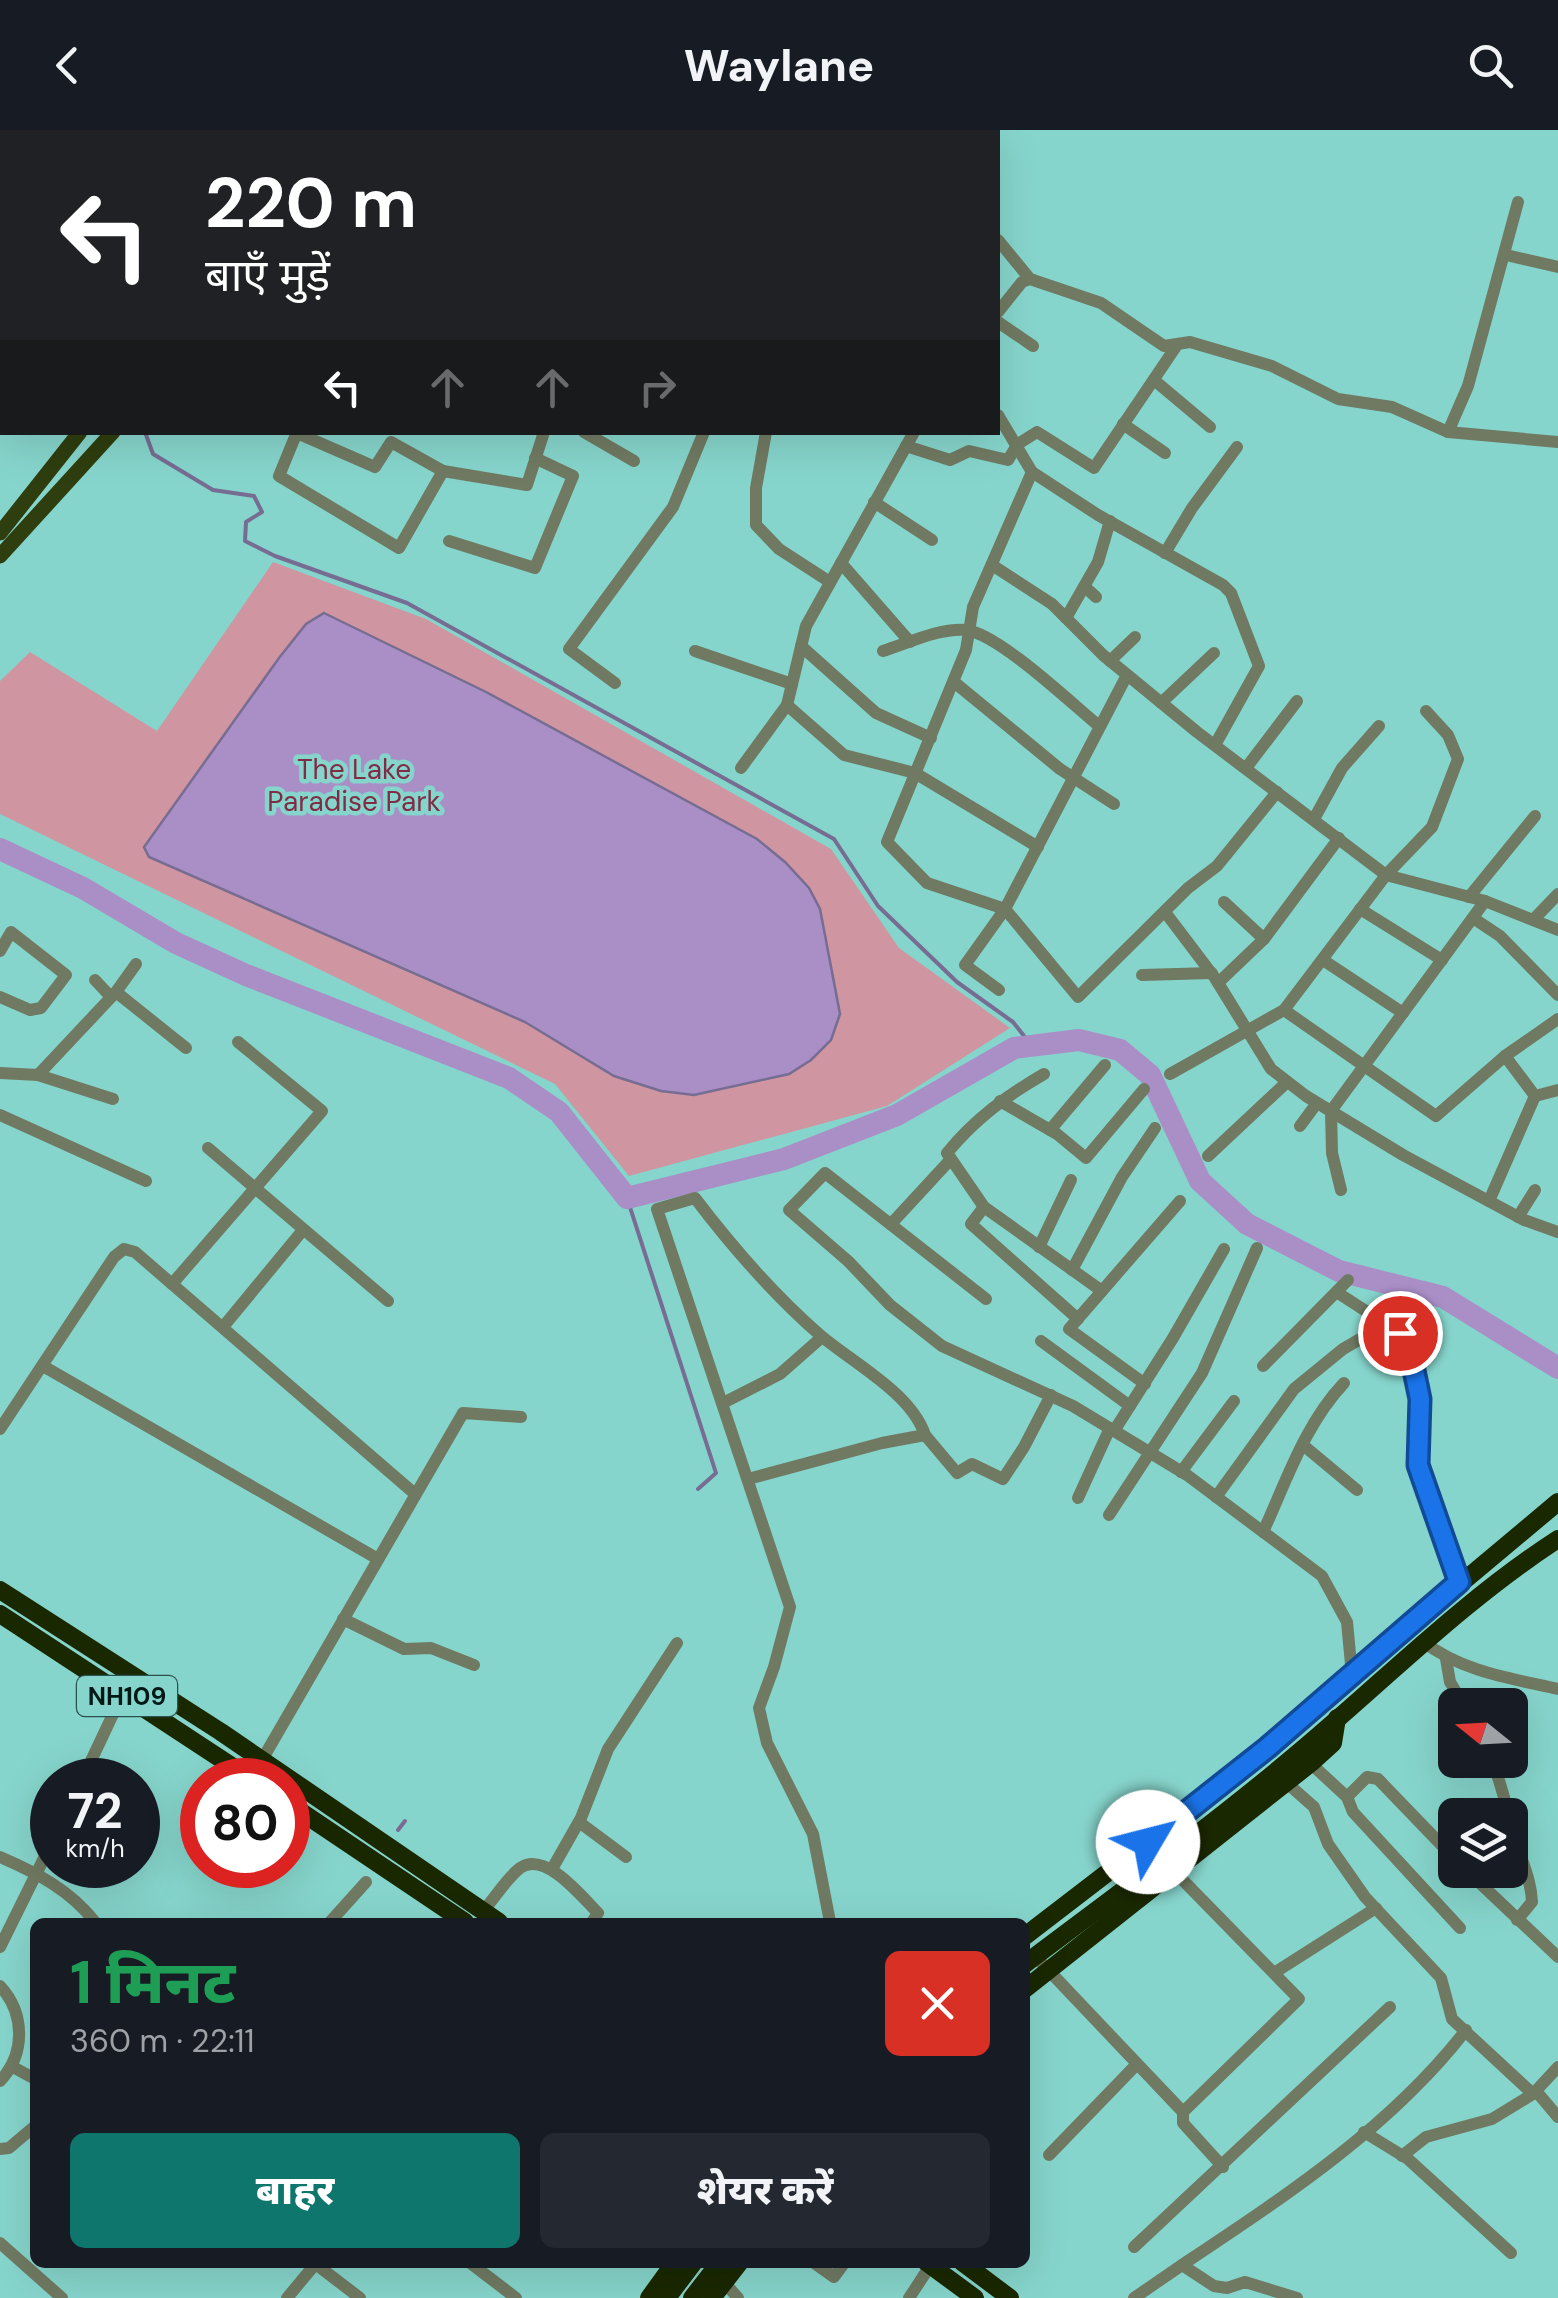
<!DOCTYPE html>
<html lang="hi">
<head>
<meta charset="utf-8">
<style>
  body { margin:0; font-family:"DM Sans","Noto Sans Devanagari",sans-serif; background:#242831; color:#f1f3f6; height:100vh; display:flex; flex-direction:column; font-size:38px; white-space:nowrap }
  * { box-sizing:border-box; margin:0 }
  p { font-size:32px; color:#9ea1a6 }
  .icon { flex:none; width:55px; height:55px; fill:none; stroke:currentColor; stroke-width:2; stroke-linecap:round; stroke-linejoin:round }
  .map { position:relative; flex:1; overflow:hidden }
  .panel { position:absolute; left:30px; top:1788px; width:1000px; height:350px; display:flex; flex-direction:column; background:#171b24; border-radius:15px; box-shadow:0 10px 40px #0002 }
  .panel>* { flex:none }
  .guide { position:absolute; left:0px; top:0px; width:1000px; height:305px; box-shadow:0 10px 40px #0002; background:#202124; color:#fff; overflow:hidden }
  .needle { width:65px; rotate:288deg }
  .tools { position:absolute; left:1438px; top:1558px; display:grid; gap:20px }
  .tools a { display:grid; place-items:center; width:90px; height:90px; border-radius:15px; background:#171b24; box-shadow:0 10px 40px #0002; font-size:50px }
  .speed { position:absolute; left:30px; top:1628px; display:flex; gap:20px; font-size:50px; font-weight:700; text-align:center }
  .speed>* { display:grid; place-content:center; width:130px; height:130px; border-radius:50%; background:#171b24; box-shadow:0 10px 40px #0002; line-height:1 }
  .speed small { font-size:25px; font-weight:400 }
  .speed .limit { border:15px solid #d22; background:#fff; color:#111 }
  .pin { position:absolute; display:grid; place-items:center; width:85px; height:85px; color:#fff; margin:-42px; border:5px solid #fff; border-radius:50%; box-shadow:0 2px 10px #0007 }
  .me { position:absolute; width:110px; margin:-55px; rotate:53deg; stroke-linejoin:round; filter:drop-shadow(0 0 8px #0008) }
  .turn { display:flex; align-items:center; gap:35px; height:210px; padding:0 40px; font-size:45px }
  .turn .icon { width:130px; height:130px; stroke-width:2.5 }
  .turn b { display:block; font-size:70px; line-height:85px }
  .lanes { display:flex; align-items:center; height:95px; padding:0 40px; background:#0003; justify-content:center; gap:50px; direction:ltr }
  .lanes .off { opacity:.35 }
  .round { display:grid; place-items:center; flex:none; width:105px; height:105px; border-radius:15px; background:#242831 }
  .headline { display:flex; align-items:center; justify-content:space-between; height:170px; padding:0 40px }
  h1 { font-size:60px; font-weight:800; line-height:75px; color:#1e9e55 }
  .cta { display:flex; gap:20px; margin-top:auto; padding:20px 40px }
  .cta a { flex:1; height:115px; border-radius:15px; background:#0f766e; color:#fff; font-size:40px; font-weight:800; line-height:115px; text-align:center }
  .cta a+a { background:#242831; color:#f1f3f6 }
  header { display:flex; justify-content:space-between; align-items:center; height:130px; padding:0 40px; background:#171b24; font-size:45px; font-weight:800 }
  .map>svg:first-child { display:block }
  .green { fill:#cf96a1 }
  .water { fill:#aa8fc7; stroke:#776c92; stroke-width:2.5 }
  .lines { fill:none; stroke-linecap:round; stroke-linejoin:round }
  .stream { stroke:#776c92; stroke-width:4 }
  .river { stroke:#aa8fc7; stroke-width:22 }
  .minor { stroke:#707a62; stroke-width:12 }
  .major { stroke:#2e3e0e; stroke-width:15 }
  .highway { stroke:#1a2800; stroke-width:18 }
  .route-casing { stroke:#114b97; stroke-width:25 }
  .route { stroke:#1a73e8; stroke-width:18 }
  .labels { text-anchor:middle; dominant-baseline:central; stroke-width:9; stroke-linejoin:round; paint-order:stroke }
  .shield { fill:#86d5cc; stroke:#29514d; stroke-width:2.5 }
  .shield-label { font-size:25px; font-weight:bold; fill:#011916 }
  .park-label { font-size:28px; fill:#7f2c44; stroke:#86d5cc }
</style>
</head>
<body>
<header><svg class="icon" aria-label="back" viewBox="0 0 24 24"><path d="M15 5l-7 7 7 7"/></svg>Waylane<svg class="icon" aria-label="search" viewBox="0 0 24 24"><circle cx="10" cy="10" r="6"/><path d="M15 15l6 6"/></svg></header>
<div class="map">
<svg width="1558" height="2168" viewBox="0 0 1558 2168">
  <rect width="100%" height="100%" fill="#86d5cc"/>
  <!-- green -->
  <path class="green" d="M273 432 426 489 831 719 899 818 1010 898 887 976 629 1046 555 954 0 684V551L30 522 157 601Z"/>
  <!-- water -->
  <path class="water" d="M324 483 486 562 757 709 785 732 809 758 820 779 840 884 831 910 811 930 789 944 694 965 661 961 614 946 525 892 149 727 144 717 279 528 306 494Z"/>
  <g class="lines">
    <!-- stream -->
    <g class="stream">
      <path d="M0 218 2 219"/>
      <path d="M145 302 153 324 213 360 254 366 262 382 246 392 245 411 275 426 407 473 834 709 878 776 957 852 1013 892 1032 916"/>
      <path d="M627 1068 716 1343 698 1359"/>
      <path d="M398 1700 405 1691"/>
    </g>
    <!-- river -->
    <path class="river" d="M0 719 83 758 176 813 246 845 509 948 559 982 627 1068 784 1029 897 985 1014 918 1079 910 1120 920 1150 945 1200 1051 1247 1094 1339 1141 1443 1167 1558 1238"/>
    <!-- minor -->
    <g class="minor">
      <path d="M78 0 81 2"/>
      <path d="M295 0 297 2"/>
      <path d="M488 0 489 2"/>
      <path d="M571 0 575 2"/>
      <path d="M218 1 219 2"/>
      <path d="M662 2 667 0"/>
      <path d="M726 2 728 0"/>
      <path d="M0 10 2 12"/>
      <path d="M0 92 2 95"/>
      <path d="M998 110 1030 149"/>
      <path d="M1506 125 1558 137"/>
      <path d="M998 182 1022 152 1030 149 1101 173 1164 216 1190 212 1272 236 1338 269 1392 277 1448 302 1558 312"/>
      <path d="M998 192 1033 216"/>
      <path d="M0 205 2 203"/>
      <path d="M1154 250 1210 297"/>
      <path d="M998 285 1032 342 973 477 966 520 887 712 927 753 1005 779 1078 867 1188 758 1217 736 1277 662"/>
      <path d="M1123 294 1165 323"/>
      <path d="M297 302 279 346 399 418 443 341 527 355 544 302"/>
      <path d="M584 302 634 331"/>
      <path d="M766 302 756 358V395L779 419 830 452"/>
      <path d="M1448 302 1468 256 1518 72"/>
      <path d="M297 303 375 337 391 312 443 341"/>
      <path d="M906 316 950 330 969 321 1008 330 1018 314 1037 302 1094 338 1177 215"/>
      <path d="M1032 342 1098 385 1223 455 1231 463 1259 536 1215 615"/>
      <path d="M874 372 932 410"/>
      <path d="M449 411 535 438 573 346 535 328"/>
      <path d="M1165 423 1192 378 1237 317"/>
      <path d="M841 433 910 512"/>
      <path d="M992 435 1052 474 1103 525 1197 602 1386 745 1485 771 1558 800"/>
      <path d="M1085 457 1096 467"/>
      <path d="M1066 488 1098 432 1110 391"/>
      <path d="M801 516 876 583 931 608"/>
      <path d="M695 521 792 554"/>
      <path d="M883 521C909 513 938 498 966 500 999 504 1071 573 1099 596"/>
      <path d="M1110 531 1135 507"/>
      <path d="M954 552 1060 639 1114 674"/>
      <path d="M615 553 569 519 673 377 704 302"/>
      <path d="M1161 573 1214 523"/>
      <path d="M787 575 844 625 915 643 1038 717"/>
      <path d="M741 638 787 575 806 496 914 302"/>
      <path d="M1246 638 1297 571"/>
      <path d="M1314 689 1342 638 1379 596"/>
      <path d="M1469 767 1535 686"/>
      <path d="M1224 772 1264 809"/>
      <path d="M1360 779 1442 830"/>
      <path d="M1165 782 1215 848 1271 939 1306 966 1403 1025 1524 1090 1558 1102"/>
      <path d="M1473 788 1500 806 1558 865"/>
      <path d="M1534 789 1558 764"/>
      <path d="M0 821 11 802 66 845 41 878 30 880 0 867"/>
      <path d="M1323 830 1403 883"/>
      <path d="M1142 845 1212 843"/>
      <path d="M95 850 111 867"/>
      <path d="M1218 853 1264 809 1339 708"/>
      <path d="M999 860 965 835 1005 779 1127 545"/>
      <path d="M116 862 186 918"/>
      <path d="M1284 880 1436 986 1505 926 1558 889"/>
      <path d="M0 943 38 945 116 862 136 834"/>
      <path d="M1044 944C1006 966 975 989 947 1023L984 1077 1102 1161"/>
      <path d="M1170 944 1284 880 1386 745 1432 697 1458 629 1448 605 1426 581"/>
      <path d="M38 945 113 969"/>
      <path d="M1535 966 1558 960"/>
      <path d="M1000 971 1057 1004 1086 1028 1144 959"/>
      <path d="M0 985 146 1051"/>
      <path d="M1300 996 1317 973"/>
      <path d="M1050 1000 1105 935"/>
      <path d="M208 1018 388 1171"/>
      <path d="M1208 1026 1287 952"/>
      <path d="M1341 1060 1332 1023 1331 981 1485 771"/>
      <path d="M1489 1071 1535 966 1505 926"/>
      <path d="M984 1077 971 1094 1078 1189"/>
      <path d="M1518 1087 1535 1060"/>
      <path d="M891 1094 951 1029"/>
      <path d="M1039 1117 1071 1050"/>
      <path d="M1072 1140 1122 1047 1155 998"/>
      <path d="M172 1154 322 981 238 912"/>
      <path d="M1338 1163 1400 1203 1413 1231 1420 1269 1418 1335 1459 1452"/>
      <path d="M986 1169 825 1043 789 1080 848 1131 890 1175 942 1216 1073 1276 1187 1345 1322 1446 1347 1492 1352 1545"/>
      <path d="M223 1197 303 1100"/>
      <path d="M1400 1203 1410 1169"/>
      <path d="M1041 1211 1130 1276"/>
      <path d="M43 1236 378 1429"/>
      <path d="M1263 1236 1348 1150"/>
      <path d="M1145 1254 1069 1199 1180 1071"/>
      <path d="M723 1273 780 1244 822 1207"/>
      <path d="M0 1299 114 1127 124 1119 135 1122 415 1364"/>
      <path d="M1114 1301 1173 1208 1224 1119"/>
      <path d="M1303 1315 1357 1360"/>
      <path d="M1181 1342 1234 1271"/>
      <path d="M748 1349 882 1313 925 1305 957 1343 972 1334 1003 1349 1024 1317 1051 1265"/>
      <path d="M1216 1367 1294 1259 1343 1219 1386 1194"/>
      <path d="M1078 1368 1110 1298"/>
      <path d="M1109 1385 1202 1243 1257 1118"/>
      <path d="M1263 1402C1286 1352 1305 1294 1344 1253"/>
      <path d="M343 1489 404 1519 431 1518 474 1535"/>
      <path d="M1422 1511C1463 1542 1509 1548 1558 1559"/>
      <path d="M1446 1529 1450 1552 1464 1575"/>
      <path d="M262 1630 463 1283 521 1287"/>
      <path d="M1492 1630C1503 1659 1507 1680 1515 1708 1521 1731 1531 1748 1532 1772L1517 1790"/>
      <path d="M1308 1631 1347 1667 1367 1647 1378 1649 1455 1729"/>
      <path d="M1280 1647 1314 1677 1328 1714 1365 1767 1441 1848 1452 1889 1533 1964"/>
      <path d="M82 1650 123 1563"/>
      <path d="M1347 1667 1353 1682 1460 1798"/>
      <path d="M579 1692 626 1727"/>
      <path d="M0 1727C37 1743 70 1760 95 1792"/>
      <path d="M1169 1736 1299 1869 1183 1982"/>
      <path d="M552 1739 581 1688 608 1619 677 1513"/>
      <path d="M1466 1740 1558 1827"/>
      <path d="M483 1781C495 1768 506 1749 520 1738 545 1720 582 1767 598 1783L592 1792"/>
      <path d="M330 1792 366 1752"/>
      <path d="M830 1792 813 1704 767 1613 759 1578 774 1537 790 1477 657 1079 695 1068C733 1118 773 1164 820 1205 853 1233 911 1263 925 1305"/>
      <path d="M0 1817 52 1712"/>
      <path d="M1035 1826 1183 1982V1993L1223 2037"/>
      <path d="M1274 1843 1376 1778"/>
      <path d="M0 1856C25 1883 26 1924 0 1951"/>
      <path d="M11 1936 35 1949"/>
      <path d="M1536 1961 1558 1987"/>
      <path d="M1364 2002 1408 2029 1511 2123"/>
      <path d="M0 2019 9 2018 35 1996"/>
      <path d="M1049 2025 1137 1934"/>
      <path d="M1402 2026 1426 2007 1492 1989 1533 1964 1558 1937"/>
      <path d="M0 2113 62 2168"/>
      <path d="M1134 2117 1390 1877"/>
      <path d="M313 2132 360 2168"/>
      <path d="M469 2132 516 2168"/>
      <path d="M813 2132 834 2147 845 2132"/>
      <path d="M1182 2135C1284 2067 1390 1998 1466 1900"/>
      <path d="M724 2152 738 2168"/>
      <path d="M287 2168 317 2132"/>
      <path d="M909 2168 930 2136"/>
      <path d="M1134 2168 1182 2135 1214 2156 1227 2158 1245 2152 1297 2168"/>
    </g>
    <!-- major -->
    <g class="major">
      <path d="M372 2 376 0"/>
      <path d="M404 2 408 0"/>
      <path d="M0 403 80 302"/>
      <path d="M0 426 113 302"/>
    </g>
    <!-- highway -->
    <g class="highway">
      <path d="M0 1460 221 1602 499 1792"/>
      <path d="M0 1484 253 1650"/>
      <path d="M288 1673 465 1792"/>
      <path d="M1025 1806 1206 1667 1558 1372"/>
      <path d="M1025 1834C1115 1766 1206 1700 1292 1628 1381 1554 1461 1472 1558 1409"/>
      <path d="M1025 1859 1311 1633 1333 1613 1337 1588"/>
      <path d="M926 2132 975 2168"/>
      <path d="M962 2132 1010 2168"/>
      <path d="M649 2168 675 2132"/>
      <path d="M667 2168 694 2132"/>
      <path d="M692 2168 720 2132"/>
      <path d="M712 2168 740 2132"/>
    </g>
  </g>
  <g class="lines">
    <!-- route casing -->
    <g class="route-casing">
      <path id="route" d="M1148 1712 1267 1618 1459 1452 1418 1335 1420 1269 1412 1231 1400 1203"/>
    </g>
    <!-- route -->
    <use href="#route" class="route"/>
  </g>
  <g class="labels">
    <!-- shield labels -->
    <rect class="shield" x="77" y="1546" width="100" height="40" rx="8"/>
    <g class="shield-label">
      <text x="127" y="1566">NH109</text>
    </g>
    <!-- park labels -->
    <g class="park-label">
      <text x="354" y="639">The Lake<tspan x="354" dy="32">Paradise Park</tspan></text>
    </g>
  </g>
</svg>
<div class="tools">
<a><svg class="needle" viewBox="-14 -14 28 28"><path d="M0-13l5 13h-10z" fill="#e53935"/><path d="M0 13l5-13h-10z" fill="#9ea1a6"/></svg></a>
<a><svg class="icon" aria-label="layers" viewBox="0 0 24 24"><path d="M12 4l9 5-9 5-9-5zM3 14l9 5 9-5"/></svg></a>
</div>
<div class="speed"><div>72<small>km/h</small></div><div class="limit">80</div></div>
<div class="pin" style="left:1400px;top:1203px;background:#d93025"><svg class="icon" aria-label="arrive" viewBox="0 0 24 24"><path d="M6 21V4h12l-3 4 3 4H6"/></svg></div>
<svg class="me" style="left:1148px;top:1712px" viewBox="-20 -20 40 40"><circle r="19" fill="#fff"/><path d="M0-13L10 11 0 6-10 11z" fill="#1a73e8"/></svg>
<div class="guide">
<div class="turn"><svg class="icon" aria-label="left" viewBox="0 0 24 24"><path d="M17 20v-9H6M10 6l-5 5 5 5"/></svg><div><b>220 m</b>बाएँ मुड़ें</div></div>
<div class="lanes"><svg class="icon" aria-label="left" viewBox="0 0 24 24"><path d="M17 20v-9H6M10 6l-5 5 5 5"/></svg><svg class="icon off" aria-label="ahead" viewBox="0 0 24 24"><path d="M12 20V5M6 11l6-6 6 6"/></svg><svg class="icon off" aria-label="ahead" viewBox="0 0 24 24"><path d="M12 20V5M6 11l6-6 6 6"/></svg><svg class="icon off" aria-label="right" viewBox="0 0 24 24"><path d="M7 20v-9h11M14 6l5 5-5 5"/></svg></div>
</div>
<section class="panel">
<div class="headline"><div><h1>1 मिनट</h1><p>360 m · 22:11</p></div><a class="round" style="background:#d93025;color:#fff"><svg class="icon" aria-label="close" viewBox="0 0 24 24"><path d="M6 6l12 12M18 6L6 18"/></svg></a></div>
<div class="cta"><a>बाहर</a><a>शेयर करें</a></div>
</section>
</div>
</body>
</html>
